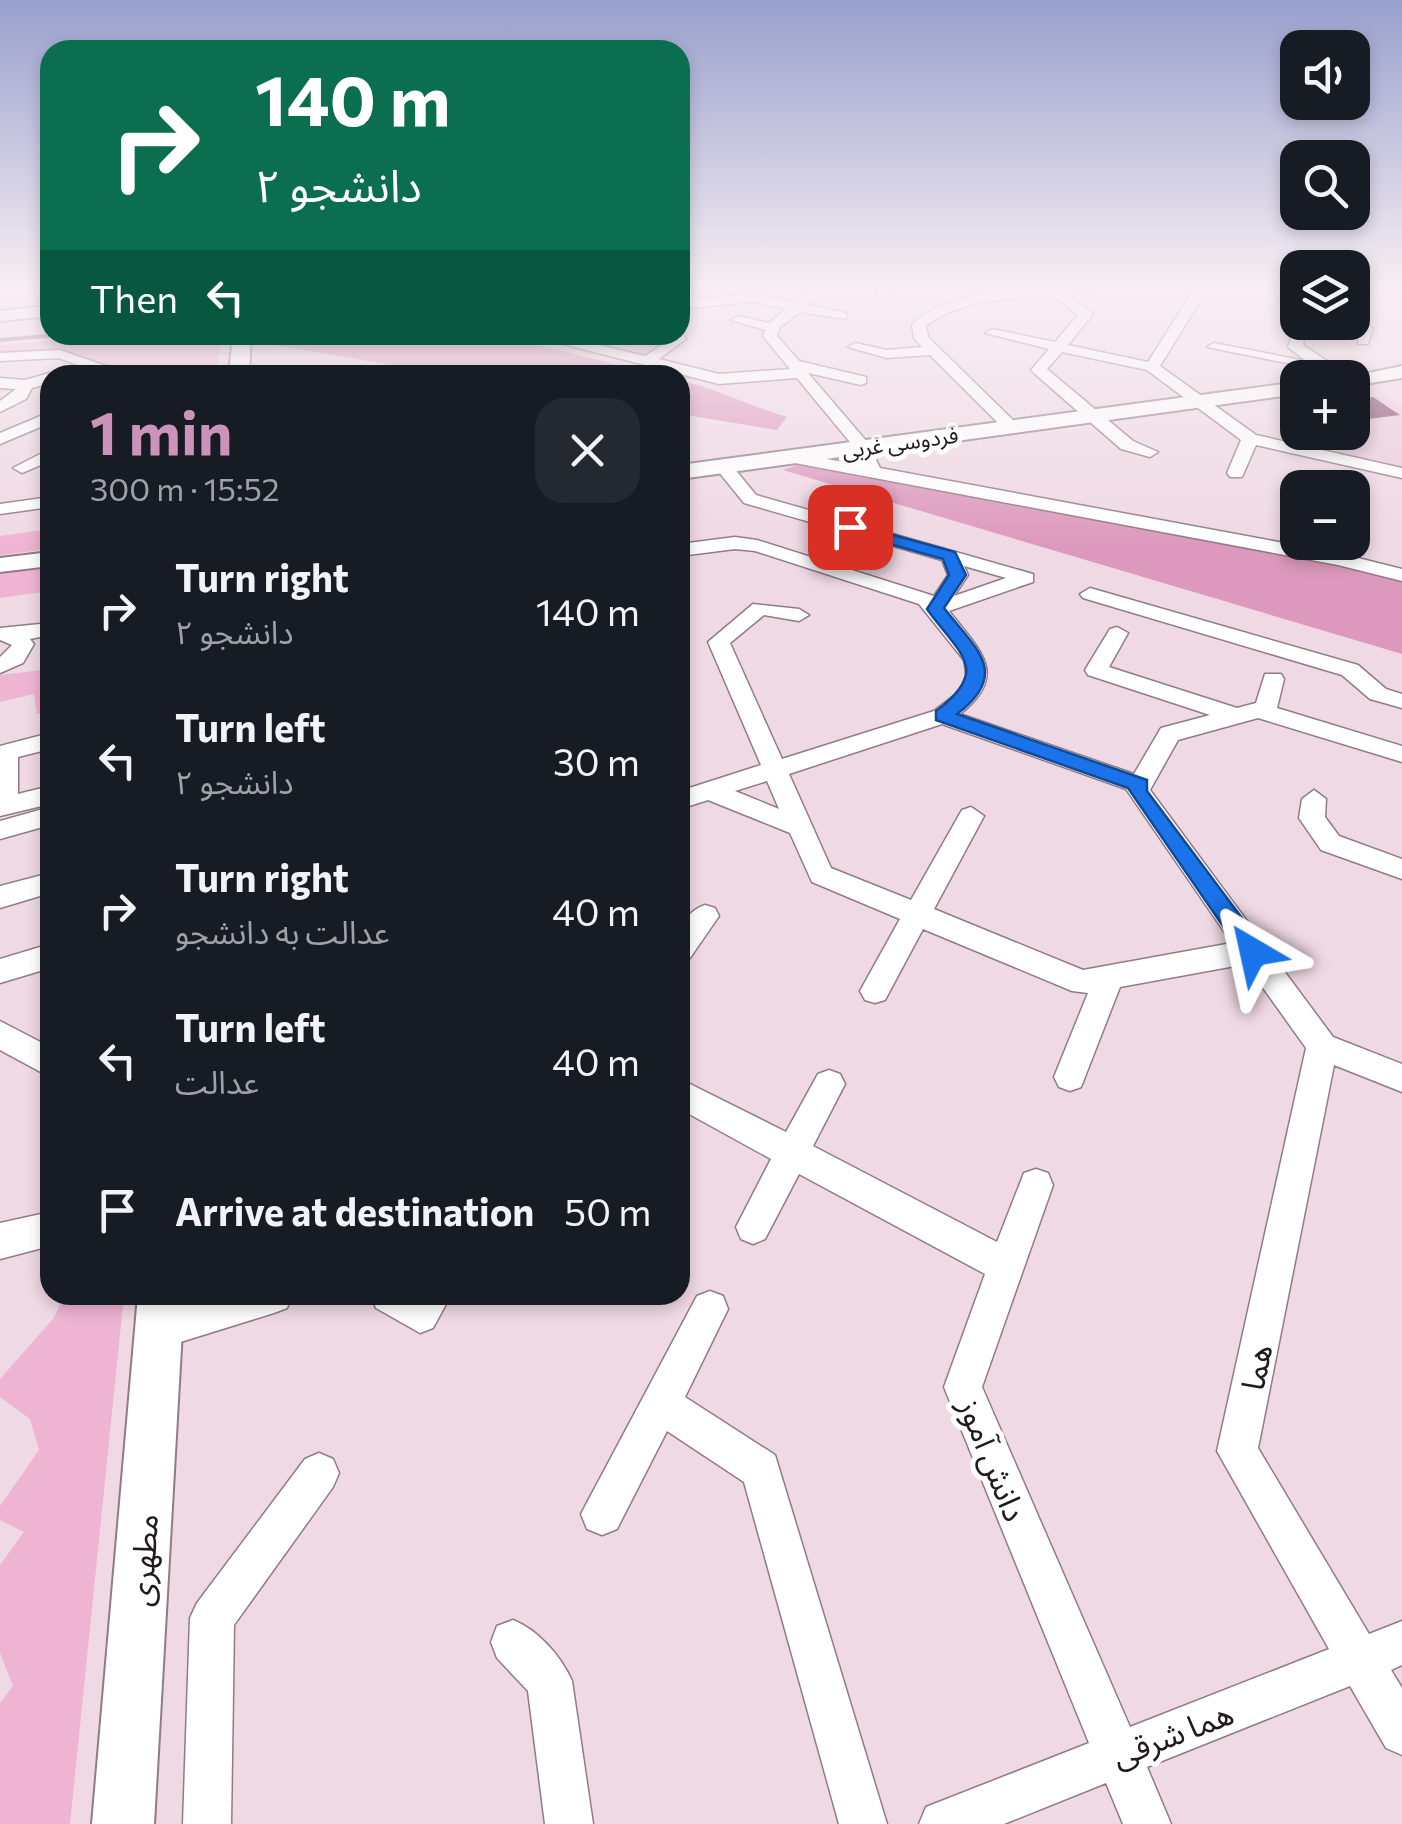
<!DOCTYPE html>
<html lang="en">
<head>
<meta charset="utf-8">
<style>
  body { margin:0; font-family:Commissioner,"Noto Sans Arabic",sans-serif; background:#242831; color:#f1f3f6; height:100vh; display:flex; flex-direction:column; font-size:38px; white-space:nowrap }
  * { box-sizing:border-box; margin:0 }
  p { font-size:32px; color:#9ea1a6 }
  .icon { flex:none; width:55px; height:55px; fill:none; stroke:currentColor; stroke-width:2; stroke-linecap:round; stroke-linejoin:round }
  .map { position:relative; flex:1; overflow:hidden }
  .details { position:absolute; left:40px; top:365px; width:650px; height:940px; display:flex; flex-direction:column; background:#171b24; border-radius:30px; box-shadow:0 5px 15px #0003 }
  .details>* { flex:none }
  .banner { position:absolute; left:40px; top:40px; width:650px; height:305px; border-radius:30px; box-shadow:0 5px 15px #0003; background:#0b6e4f; color:#fff; overflow:hidden }
  .tools { position:absolute; left:1280px; top:30px; display:grid; gap:20px }
  .tools a { display:grid; place-items:center; width:90px; height:90px; border-radius:20px; background:#171b24; box-shadow:0 5px 15px #0003; font-size:50px }
  .pin { position:absolute; display:grid; place-items:center; width:85px; height:85px; color:#fff; margin:-42px; border-radius:20px; box-shadow:0 5px 15px #0006 }
  .me { position:absolute; width:110px; margin:-55px; rotate:324deg; stroke-linejoin:round; filter:drop-shadow(0 0 8px #0008) }
  .turn { display:flex; align-items:center; gap:35px; height:210px; padding:0 50px; font-size:45px }
  .turn .icon { width:130px; height:130px; stroke-width:2.5 }
  .turn b { display:block; font-size:70px; line-height:85px }
  .then { display:flex; align-items:center; height:95px; padding:0 50px; background:#0003; gap:20px; font-size:38px }
  .round { display:grid; place-items:center; flex:none; width:105px; height:105px; border-radius:30px; background:#242831 }
  .head { display:flex; align-items:center; justify-content:space-between; height:170px; padding:0 50px }
  h1 { font-size:60px; font-weight:700; line-height:75px; color:#cc93ba }
  ul { padding:0; list-style:none }
  li { display:flex; align-items:center; gap:30px; height:150px; padding:0 50px }
  li div { flex:1 }
  li b { display:block; font-size:38px }
  li em { font-style:normal }
  .map>svg:first-child { display:block }
  .built { fill:#e9cbda }
  .green { fill:#f0b4d3 }
  .forest { fill:#dd99bd }
  .lines { fill:none; stroke-linecap:round; stroke-linejoin:round }
  .stream { stroke:#92627c; stroke-width:4 }
  .building { fill:#804466 }
  .minor-casing { stroke:#907c86; stroke-width:3 }
  .major-casing { stroke:#907c86; stroke-width:4 }
  .minor { fill:#fff; fill-rule:evenodd }
  .major { fill:#fff; fill-rule:evenodd }
  .route { fill:#1a73e8; stroke:#114b97; stroke-width:2.5 }
  .labels { text-anchor:middle; dominant-baseline:central; stroke-width:10; stroke-linejoin:round; paint-order:stroke }
  .far-street-label { font-size:22px; fill:#20191d; stroke:#fff }
  .near-street-label { font-size:32px; fill:#20191d; stroke:#fff }
</style>
</head>
<body>
<div class="map">
<svg width="1402" height="1824" viewBox="0 0 1402 1824">
  <rect width="100%" height="100%" fill="#efd9e4"/>
  <!-- built -->
  <path class="built" d="M1383 396 1402 407V468L1348 458 1311 433 1352 432 1353 400Z"/>
  <!-- green -->
  <g class="green">
    <path d="M112 335H221L216 375H131L58 350 0 352V345Z"/>
    <path d="M50 529V549L0 555V536Z"/>
    <path d="M50 567V591L0 598V574Z"/>
    <path d="M50 669V711L37 714 34 694 0 702V675Z"/>
    <path d="M65 1295H124L70 1824H0V1703L13 1686 0 1653V1565L24 1532 0 1520V1506L39 1450 30 1419 0 1397V1379L53 1319Z"/>
  </g>
  <!-- forest -->
  <g class="forest">
    <path d="M263 335H497L659 375H451L261 343Z"/>
    <path d="M680 380C717 389 749 406 787 417L777 430 680 414Z"/>
    <path d="M806 462 1243 536 1402 581V654L783 470Z"/>
  </g>
  <g class="lines">
    <!-- stream -->
    <path class="stream" d="M0 340 58 335"/>
  </g>
  <!-- building -->
  <path class="building" d="M1373 397 1400 415 1352 421V400Z"/>
  <g class="lines">
    <!-- minor casing -->
    <g class="minor-casing">
      <g id="minor">
        <path d="M813 288H828L808 305 846 313V319L800 312 780 327 777 336 799 361 866 377V383L861 385 808 373 868 443 880 468 1338 553 1402 569V581L1338 565 784 461 781 457 790 452 859 465 854 447 797 378 719 384 563 344 557 335 645 356 681 332 686 339 659 359 719 374 790 369 763 336 765 330 731 320 738 316 769 323 786 309 753 302 680 309V301L753 294 795 302Z"/>
        <path d="M880 288H894L882 298 875 294Z"/>
        <path d="M1045 288H1101L1068 294 1093 314 1068 345 1148 362 1195 288H1208L1160 366 1256 435 1402 468V478L1256 445 1242 477H1230L1227 473 1241 440 1147 370 1062 352 1047 369 1133 441 1158 452 1150 457 1121 449 1034 373 1031 370 1049 349 985 333 992 329 1055 342 1078 315 1053 295C1011 299 960 299 926 326L928 337 1017 424V430H1005L930 355 887 358 848 347 855 343 887 350 922 347 914 338 912 325C944 292 1002 292 1045 288Z"/>
        <path d="M1402 288V293L1352 299V291Z"/>
        <path d="M1298 318V322H1307L1303 345 1336 367V373L1207 347 1214 343 1306 361 1288 347Z"/>
        <path d="M1352 321 1373 328 1368 344H1358V331L1328 322Z"/>
        <path d="M60 350 123 372 126 375H104L59 358 0 361V353Z"/>
        <path d="M50 373 56 375H50V383L32 388 26 399 0 412V401L16 389 0 388V378L25 380Z"/>
        <path d="M50 412V423L0 444V433Z"/>
        <path d="M50 449V461L22 473 13 468Z"/>
        <path d="M717 462H729L756 495 1033 574V582L949 611C980 651 1010 674 960 714L1134 774 1161 728 1210 715 1088 675 1085 670 1110 629 1117 627 1128 633 1109 667 1237 708 1256 703 1265 674H1281L1284 679 1277 708 1402 746V762L1258 718 1178 740 1150 790 1333 1037 1402 1064V1092L1334 1065 1258 1448 1369 1634 1402 1621V1665L1391 1670 1402 1688V1755L1386 1748 1350 1686 1147 1767 1171 1824H1123L1106 1783 1004 1824H919L926 1807 1089 1743 944 1387 985 1274 799 1174 765 1239 753 1244 741 1239 736 1227 771 1159 680 1109V1079L786 1132 818 1074 829 1070 840 1074 845 1084 813 1146 997 1242 1024 1173 1036 1169 1048 1173 1053 1185 982 1387 1130 1727 1329 1649 1217 1451 1306 1048 1246 964 1120 987 1081 1087 1070 1091 1059 1087 1054 1077 1088 993 1072 991 923 929 885 1000 875 1003 865 1000 860 991 900 919 812 882 790 833 708 800 680 809V791L761 765 708 642 753 604 799 609 809 615 799 621 764 615 730 643 782 759 934 711 959 692 967 677 964 660 919 604 755 551 735 549 680 556V544L735 537 757 540 934 596 948 575 942 560 744 503 714 466ZM964 566 1006 578 954 596 968 575ZM942 724 1126 789 1232 943 1083 970 934 909 984 816 971 807 962 810 911 900 831 868 789 774ZM767 781 779 809 735 791Z"/>
        <path d="M50 497V507L0 514V504Z"/>
        <path d="M1090 588 1358 665 1386 689 1402 694V708L1370 699 1342 675 1083 598 1080 594Z"/>
        <path d="M50 623V635L30 639 34 644 23 663 0 673V657L12 645 0 640V628Z"/>
        <path d="M50 733V749L18 757V794L50 786V804L0 816V746Z"/>
        <path d="M1314 790 1326 799 1325 817 1339 836 1402 859V879L1321 850 1299 818 1302 799Z"/>
        <path d="M50 807V825L0 839V821Z"/>
        <path d="M50 873V893L0 908V886Z"/>
        <path d="M705 905 715 908 719 916 690 958 680 962C680 938 679 914 705 905Z"/>
        <path d="M50 944V968L0 983V959Z"/>
        <path d="M0 1021 50 1047V1077L0 1050Z"/>
        <path d="M50 1212V1246L0 1259V1223Z"/>
        <path d="M710 1291 723 1296 728 1309 685 1397 775 1455 887 1824H839L744 1482 667 1431 617 1529 602 1535 587 1529 581 1514 697 1296Z"/>
        <path d="M213 1295H292L287 1308 274 1313 158 1349 145 1343 139 1330 145 1317Z"/>
        <path d="M371 1295H451L433 1328 420 1333 376 1308Z"/>
        <path d="M319 1453 333 1459 339 1473 333 1487 234 1625 231 1824H183L190 1618 197 1603 305 1459Z"/>
        <path d="M513 1620C538 1630 561 1656 572 1681L593 1824H545L528 1691 497 1658 491 1642 497 1626Z"/>
      </g>
    </g>
    <!-- major casing -->
    <g class="major-casing">
      <g id="major">
        <path d="M50 306V316L0 321V311Z"/>
        <path d="M233 335H251L249 375H229Z"/>
        <path d="M1402 366V378L1352 386V378H1344Z"/>
        <path d="M1298 382V394L680 479V465Z"/>
        <path d="M50 552V566L0 572V558Z"/>
        <path d="M138 1295H184L154 1824H92Z"/>
      </g>
    </g>
    <!-- minor -->
    <use href="#minor" class="minor"/>
    <!-- major -->
    <use href="#major" class="major"/>
  </g>
  <!-- sky -->
  <linearGradient id="sky" x2="0" y2="1"><stop stop-color="#99a0cd"/><stop offset="0.53" stop-color="#f8eef3"/><stop offset="1" stop-color="#f8eef3" stop-opacity="0"/></linearGradient>
  <rect width="1402" height="544" fill="url(#sky)"/>
  <!-- route -->
  <path class="route" d="M850 523 955 552 966 575 944 608C976 649 1011 673 957 714L1147 780V791L1262 945V958H1245L1128 788 936 720V711C992 669 959 654 927 609L949 575 943 559 844 531V524Z"/>
  <g class="labels">
    <!-- far-street labels -->
    <g class="far-street-label">
      <text transform="translate(900 442) rotate(-8)">فردوسی غربی</text>
    </g>
    <!-- near-street labels -->
    <g class="near-street-label">
      <text transform="translate(1255 1367) rotate(-78)">هما</text>
      <text transform="translate(994 1459) rotate(68)">دانش آموز</text>
      <text transform="translate(142 1560) rotate(-86)">مطهری</text>
      <text transform="translate(1172 1733) rotate(-21)">هما شرقی</text>
    </g>
  </g>
</svg>
<div class="tools">
<a><svg class="icon" aria-label="sound" viewBox="0 0 24 24"><path d="M4 9h4l5-4v14l-5-4H4zM17 9q2 3 0 6"/></svg></a>
<a><svg class="icon" aria-label="search" viewBox="0 0 24 24"><circle cx="10" cy="10" r="6"/><path d="M15 15l6 6"/></svg></a>
<a><svg class="icon" aria-label="layers" viewBox="0 0 24 24"><path d="M12 4l9 5-9 5-9-5zM3 14l9 5 9-5"/></svg></a>
<a>+</a>
<a>−</a>
</div>
<div class="pin" style="left:850px;top:527px;background:#d93025"><svg class="icon" aria-label="arrive" viewBox="0 0 24 24"><path d="M6 21V4h12l-3 4 3 4H6"/></svg></div>
<svg class="me" style="left:1253px;top:952px" viewBox="-20 -20 40 40"><path d="M0-17L14 15 0 8-14 15z" fill="#1a73e8" stroke="#fff" stroke-width="4"/></svg>
<div class="banner">
<div class="turn"><svg class="icon" aria-label="right" viewBox="0 0 24 24"><path d="M7 20v-9h11M14 6l5 5-5 5"/></svg><div><b>140 m</b>دانشجو ۲</div></div>
<div class="then">Then<svg class="icon" aria-label="left" viewBox="0 0 24 24"><path d="M17 20v-9H6M10 6l-5 5 5 5"/></svg></div>
</div>
<section class="details">
<div class="head"><div><h1>1 min</h1><p>300 m · 15:52</p></div><a class="round"><svg class="icon" aria-label="close" viewBox="0 0 24 24"><path d="M6 6l12 12M18 6L6 18"/></svg></a></div>
<ul>
<li><svg class="icon" aria-label="right" viewBox="0 0 24 24"><path d="M7 20v-9h11M14 6l5 5-5 5"/></svg><div><b>Turn right</b><p>دانشجو ۲</p></div><em>140 m</em></li>
<li><svg class="icon" aria-label="left" viewBox="0 0 24 24"><path d="M17 20v-9H6M10 6l-5 5 5 5"/></svg><div><b>Turn left</b><p>دانشجو ۲</p></div><em>30 m</em></li>
<li><svg class="icon" aria-label="right" viewBox="0 0 24 24"><path d="M7 20v-9h11M14 6l5 5-5 5"/></svg><div><b>Turn right</b><p>عدالت به دانشجو</p></div><em>40 m</em></li>
<li><svg class="icon" aria-label="left" viewBox="0 0 24 24"><path d="M17 20v-9H6M10 6l-5 5 5 5"/></svg><div><b>Turn left</b><p>عدالت</p></div><em>40 m</em></li>
<li><svg class="icon" aria-label="arrive" viewBox="0 0 24 24"><path d="M6 21V4h12l-3 4 3 4H6"/></svg><div><b>Arrive at destination</b></div><em>50 m</em></li>
</ul>
</section>
</div>
</body>
</html>
